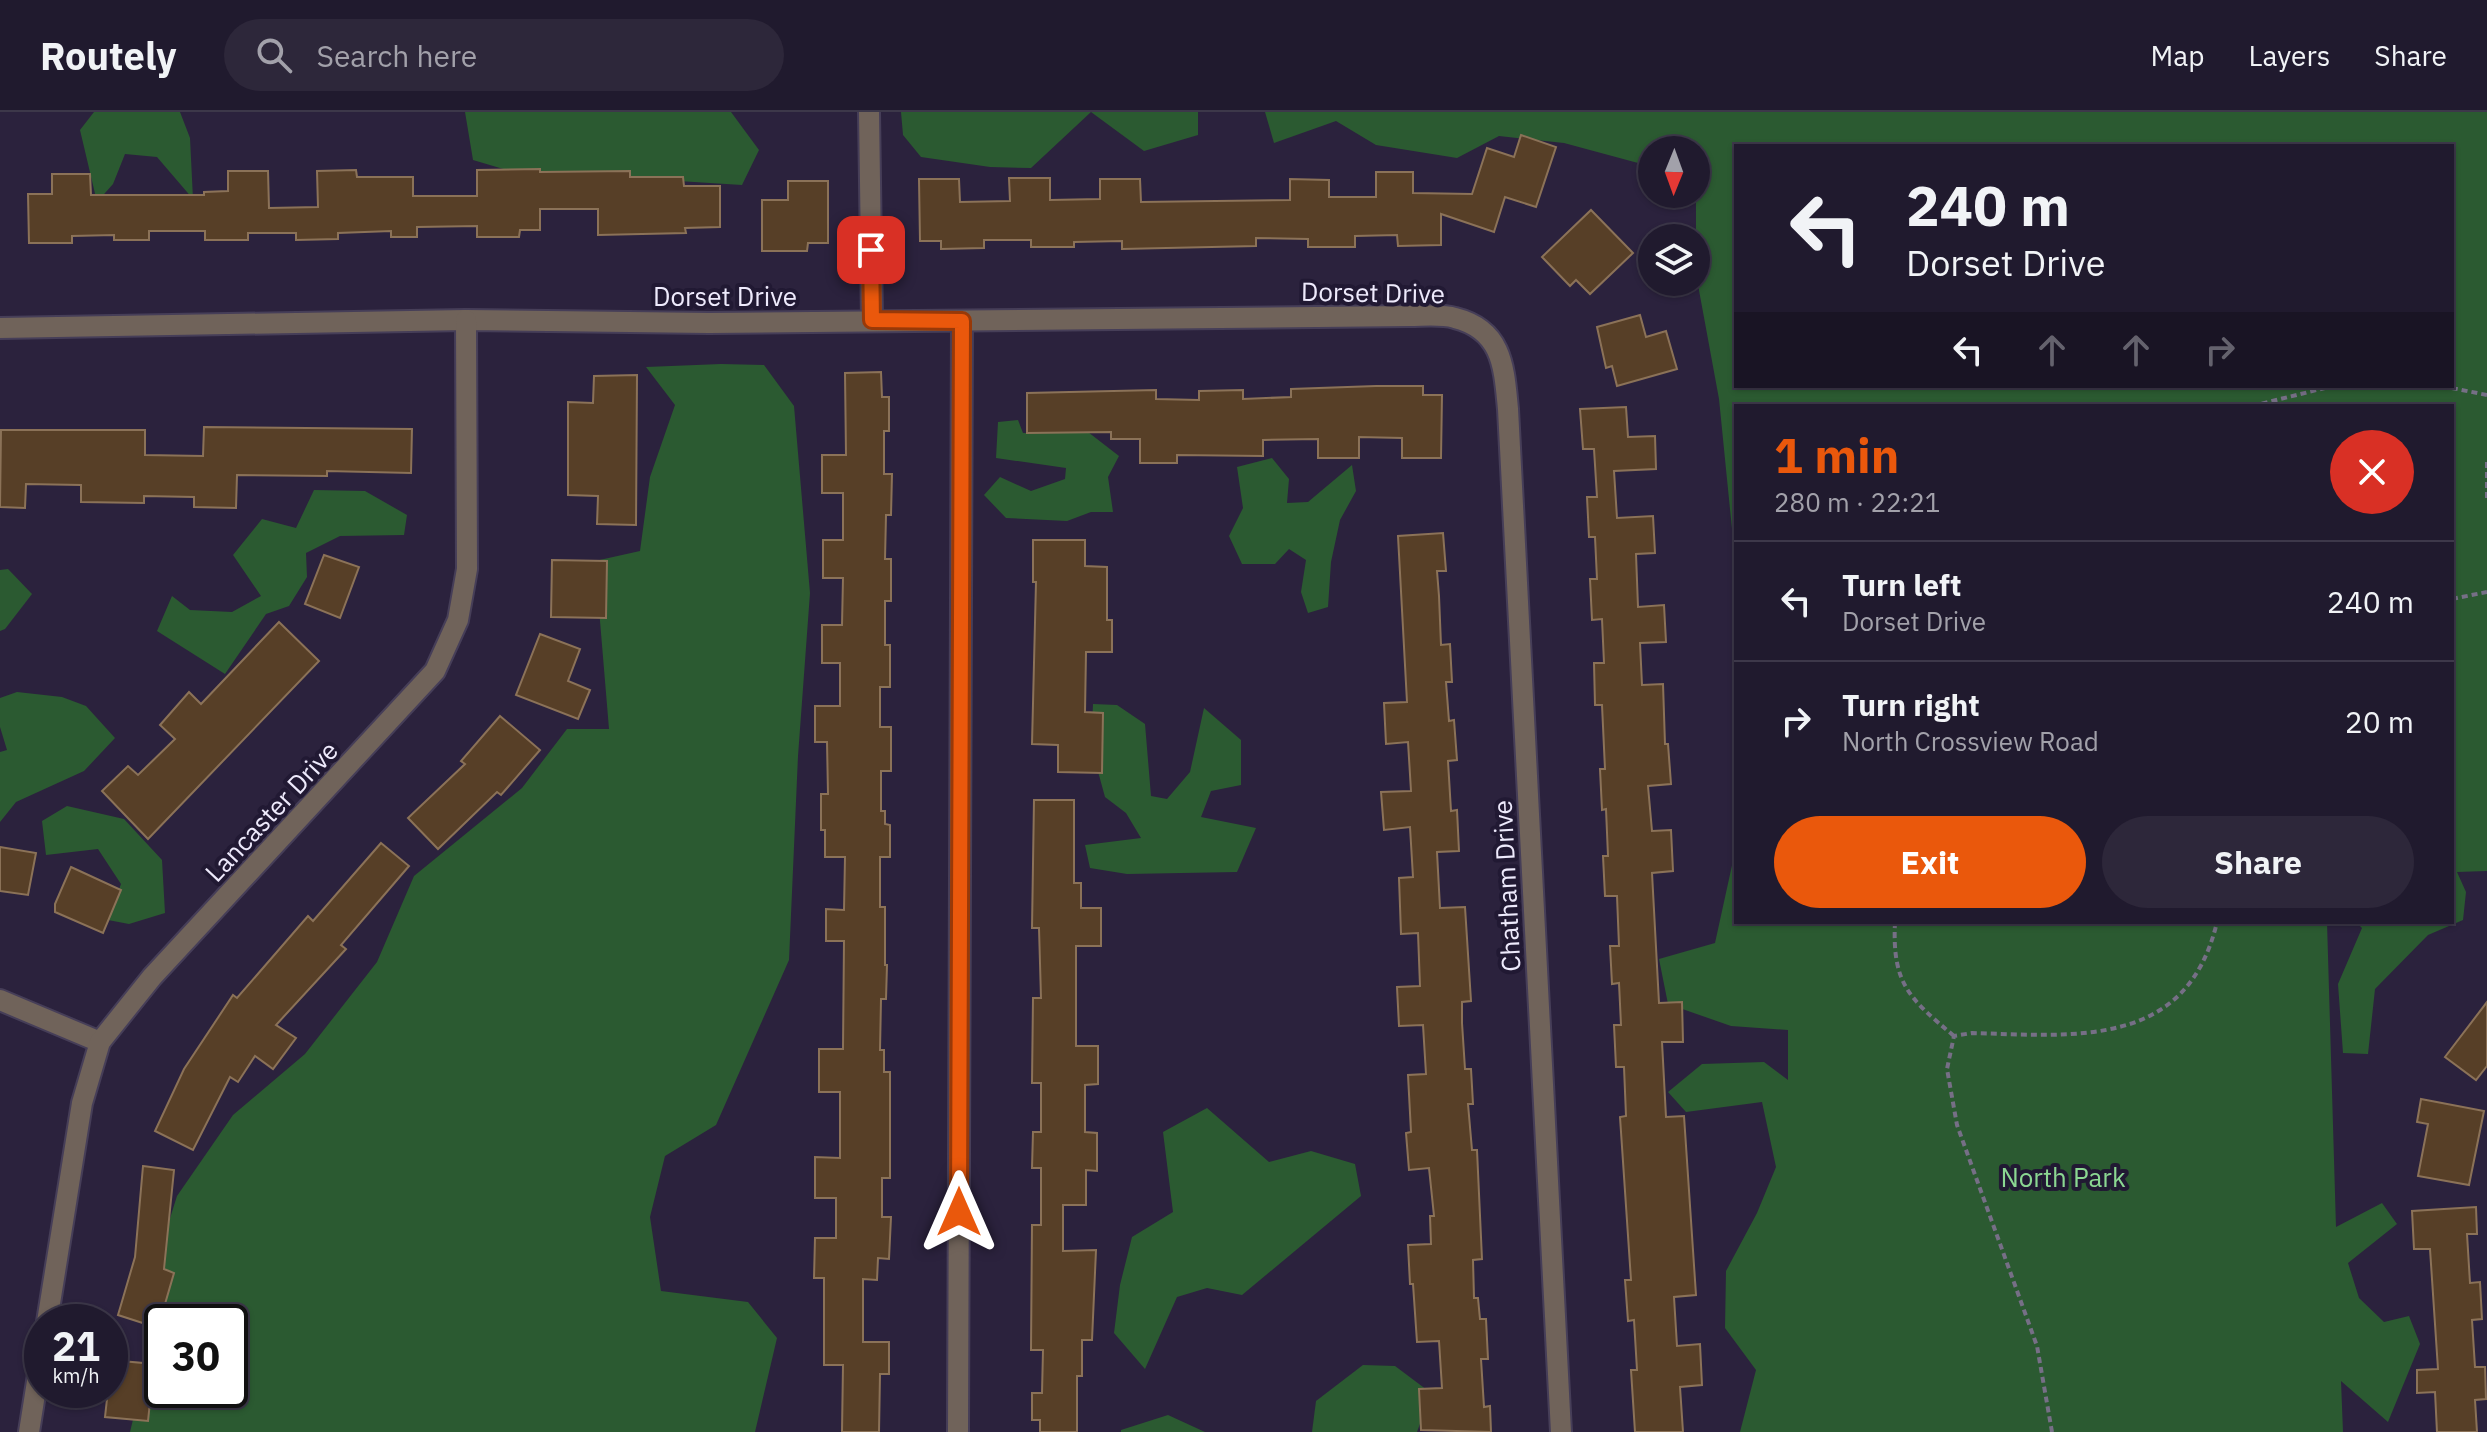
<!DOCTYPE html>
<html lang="en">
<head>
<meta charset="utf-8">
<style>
  body { margin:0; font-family:"IBM Plex Sans",sans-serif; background:#2d273a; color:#f1f3f6; height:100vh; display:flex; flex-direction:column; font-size:30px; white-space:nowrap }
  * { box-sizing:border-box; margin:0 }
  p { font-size:26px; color:#a2a1aa }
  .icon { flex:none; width:44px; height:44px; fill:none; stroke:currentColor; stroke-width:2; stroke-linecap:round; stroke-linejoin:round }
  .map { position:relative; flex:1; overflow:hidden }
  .side { position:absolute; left:1734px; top:292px; width:720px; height:520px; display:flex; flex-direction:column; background:#201a2e; border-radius:0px; box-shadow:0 2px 6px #0004,0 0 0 2px #3d384a }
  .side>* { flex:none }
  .top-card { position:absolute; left:1734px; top:32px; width:720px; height:244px; border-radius:0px; box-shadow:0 2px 6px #0004,0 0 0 2px #3d384a; background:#201a2e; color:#f1f3f6; overflow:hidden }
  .needle { width:52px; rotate:181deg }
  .fabs { position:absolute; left:1638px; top:24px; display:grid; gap:16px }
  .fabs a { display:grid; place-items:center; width:72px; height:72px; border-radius:50%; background:#201a2e; box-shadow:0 2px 6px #0004,0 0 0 2px #3d384a; font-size:40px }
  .speed { position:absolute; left:24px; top:1192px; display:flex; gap:16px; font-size:40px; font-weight:700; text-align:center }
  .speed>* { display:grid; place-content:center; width:104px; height:104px; border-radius:50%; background:#201a2e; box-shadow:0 2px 6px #0004,0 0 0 2px #3d384a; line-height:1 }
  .speed small { font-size:20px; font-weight:400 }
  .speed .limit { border:4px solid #111; border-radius:12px; background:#fff; color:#111 }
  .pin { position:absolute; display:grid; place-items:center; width:68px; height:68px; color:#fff; margin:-34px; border-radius:16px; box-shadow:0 4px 12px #0006 }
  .me { position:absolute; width:88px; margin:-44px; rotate:0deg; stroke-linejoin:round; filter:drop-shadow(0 0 6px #0008) }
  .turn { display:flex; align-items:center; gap:28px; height:168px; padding:0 40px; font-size:36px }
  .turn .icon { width:104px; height:104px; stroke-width:2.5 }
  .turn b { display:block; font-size:56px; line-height:68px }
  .lanes { display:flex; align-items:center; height:76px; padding:0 40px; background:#0003; justify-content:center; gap:40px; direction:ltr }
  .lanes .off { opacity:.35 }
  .round { display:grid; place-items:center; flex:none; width:84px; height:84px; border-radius:42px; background:#2d273a }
  .headline { display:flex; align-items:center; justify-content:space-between; height:136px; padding:0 40px }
  h1 { font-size:48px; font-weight:700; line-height:60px; color:#ea580c }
  .cta { display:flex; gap:16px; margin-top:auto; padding:16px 40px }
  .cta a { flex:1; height:92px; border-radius:48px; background:#ea580c; color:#fff; font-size:32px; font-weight:700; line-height:92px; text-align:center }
  .cta a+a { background:#2d273a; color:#f1f3f6 }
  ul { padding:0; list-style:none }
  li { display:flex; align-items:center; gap:24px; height:120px; padding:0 40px; border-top:2px solid #3d384a }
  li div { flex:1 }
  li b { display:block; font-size:30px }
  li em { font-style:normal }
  header { display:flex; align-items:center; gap:48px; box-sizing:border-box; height:112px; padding:0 40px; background:#201a2e; border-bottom:2px solid #3d384a }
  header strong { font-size:38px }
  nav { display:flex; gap:44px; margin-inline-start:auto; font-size:28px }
  .search { width:560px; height:72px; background:#2d273a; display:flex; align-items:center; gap:20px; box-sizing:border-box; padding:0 28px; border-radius:44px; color:#a2a1aa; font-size:30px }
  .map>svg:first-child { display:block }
  .green { fill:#2b5a31; fill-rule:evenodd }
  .building { fill:#573f27; stroke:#8b7258; stroke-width:2 }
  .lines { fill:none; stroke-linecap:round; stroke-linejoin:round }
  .minor-casing { stroke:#463e58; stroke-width:24 }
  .path { stroke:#766f86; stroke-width:4; stroke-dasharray:6 4; stroke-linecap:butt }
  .minor { stroke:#70635a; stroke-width:20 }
  .route-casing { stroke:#983908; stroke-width:20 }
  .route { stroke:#ea580c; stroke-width:14 }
  .labels { text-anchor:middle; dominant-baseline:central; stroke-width:8; stroke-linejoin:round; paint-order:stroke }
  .street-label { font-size:26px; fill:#eeeafc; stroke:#211933 }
  .park-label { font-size:26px; fill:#8bd792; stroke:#211933 }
</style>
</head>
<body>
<header>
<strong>Routely</strong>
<div class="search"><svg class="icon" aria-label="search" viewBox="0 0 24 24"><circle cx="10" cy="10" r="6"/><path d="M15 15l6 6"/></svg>Search here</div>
<nav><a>Map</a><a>Layers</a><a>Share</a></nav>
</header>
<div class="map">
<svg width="2487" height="1320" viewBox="0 0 2487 1320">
  <rect width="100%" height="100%" fill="#2b223d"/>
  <!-- green -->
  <g class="green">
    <path d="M94 0H180L190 26 193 87 157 45 125 42 113 72 97 90 80 18Z"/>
    <path d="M465 0H731L759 38 742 73 598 64 524 63 473 48Z"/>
    <path d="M901 0H1198V23L1144 39 1091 0 1031 56 990 55 921 45 903 23Z"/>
    <path d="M1265 0H2487V759L2457 760 2466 780 2463 808 2428 823 2375 877 2368 942 2343 941 2338 872 2362 816 2356 810H2452V294H1736V457L1719 287 1696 162V38H1682L1680 33 1668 38H1652V45L1638 51 1564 31 1499 24 1457 46 1376 33 1336 9 1274 31ZM1736 34H2452V274H1736Z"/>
    <path d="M721 252 764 253 794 294 810 481 798 644 789 848 716 1013 665 1044 650 1105 661 1179 748 1190 777 1226 755 1320H130L144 1262 154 1157 177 1084 233 1003 305 942 377 850 414 764 522 676 567 617H609L595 449 640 439 650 365 675 293 646 255ZM162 1210H230V1278H162Z"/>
    <path d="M1018 308 1023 321 1088 320 1119 344 1108 365 1113 400H1091L1067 409 1006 406 984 383 1000 365 1031 379 1065 367 1066 356 996 346 998 310Z"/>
    <path d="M1272 346 1289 367 1287 391 1308 390 1352 353 1356 379 1340 408 1331 450 1328 495 1308 501 1301 480 1306 448 1289 437 1275 452H1242L1229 424 1243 396 1237 355Z"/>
    <path d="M314 378 365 379 407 403 404 423 340 424 306 441 307 465 289 494 266 502 225 562 157 519 172 484 190 498 232 500 261 484 233 443 262 407 296 416Z"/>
    <path d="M8 457 32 482 5 517 0 519V458Z"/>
    <path d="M17 580 62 585 86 594 115 626 84 659 16 690 0 710V640L7 638 0 615V586Z"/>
    <path d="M1093 592 1117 593 1145 612 1151 684 1167 687 1190 660 1204 596 1241 628V673L1211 679 1201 705 1256 716 1237 760 1127 762 1090 756 1085 733 1141 726 1126 701 1105 685 1091 634Z"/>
    <path d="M67 694 124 707 162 748 165 801 129 812 108 808 121 772 98 737 46 743 42 709Z"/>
    <path d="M1736 735V810H2327L2336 1115 2382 1091 2397 1112 2348 1151 2359 1186 2384 1210 2409 1204 2420 1232 2388 1310 2341 1269 2343 1320H1740L1756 1258 1725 1216 1726 1159 1757 1101 1776 1055 1762 990 1686 1000 1668 980 1702 952 1764 950 1788 968V918L1731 914 1668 892 1659 847 1715 831Z"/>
    <path d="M1207 996 1269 1050 1311 1039 1355 1052 1361 1084 1242 1183 1207 1176 1177 1185 1145 1257 1114 1221 1120 1173 1132 1125 1173 1100 1163 1020Z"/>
    <path d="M1363 1253 1395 1254 1431 1281 1417 1320H1312L1316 1289Z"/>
    <path d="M1168 1303 1205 1320H1121V1318Z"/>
  </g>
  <!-- building -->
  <g class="building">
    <path d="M1521 23 1556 35 1536 95 1505 85 1494 120 1441 102V133L1398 134 1397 123 1355 124V135H1308V127L1256 126V134L1122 137V129L1074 130V135H1031V128H984V136L941 137V129H920L919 67H959L960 90 1010 89 1009 66H1050V88L1100 87V67H1140L1141 90 1290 88V67L1329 68V85H1376V60H1413V81L1472 82 1487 36 1514 45Z"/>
    <path d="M540 57V60L630 59V65H683L684 74H720V115L685 116 686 121 598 123V97H540V118H520L519 125H477V114L417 115V125H391V119L338 121V127L296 128V121H248V128H205V119H149V128H114V123L72 124V131H29L28 82H52V62H90L91 83H204V80L228 79V59H268L269 96 318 95 317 59 356 58 357 65H413V84H477V58Z"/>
    <path d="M788 69H828V131H808L807 139H762V88H788Z"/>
    <path d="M1591 98 1633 141 1590 182 1576 168 1570 174 1542 145Z"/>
    <path d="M1640 203 1646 225 1666 219 1677 257 1617 274 1612 254 1606 256 1597 215Z"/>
    <path d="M881 260 882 285H889V319H884V362H892L891 403H886L885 447H891V489H885V533H890V575H880V615H891V659H881V699H885V712L890 713V745H880V795H885V853H887L886 887H881L880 938H884V960H890V1066H882V1105H891L889 1147 878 1146 877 1168 863 1167V1230H889V1262H880L879 1320H842L843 1253H824V1166H814L815 1126H836V1086H815V1045L840 1046V980H819V937H843L844 829H826V797L844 798 845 745H825V718H821V682H828L827 630H815V594H840V551H822V513H842L843 466H823V428H843V381H822V343H846L845 261Z"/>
    <path d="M637 263 636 413 597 412 598 384 568 383V290L593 291 594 264Z"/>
    <path d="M1376 274H1423V283H1442L1441 346H1402V326L1359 325V346H1318V327L1263 328V344L1177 343V351H1140V327H1111V320L1027 321V281L1156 278V287L1199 288V279L1243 278V287L1291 285V277Z"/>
    <path d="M1626 295 1628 325 1655 324 1656 357 1614 359 1617 406 1653 404 1655 441 1636 442 1638 495 1664 493 1666 530 1640 531 1642 573 1663 572 1665 632H1668L1671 672 1648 674 1652 719 1671 718 1673 759 1652 761 1659 891 1682 890 1683 930H1662L1666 1005 1684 1004 1696 1183 1674 1185 1677 1234 1700 1232 1702 1273 1680 1275 1683 1320H1635L1631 1258H1637L1634 1208 1628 1209 1625 1168H1631L1620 1005 1626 1004 1624 955H1616L1614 913H1621L1619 871 1612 872 1610 834H1619L1617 784H1605L1603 744H1608L1606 697 1602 698 1600 657H1605L1602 593H1595L1594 551H1604L1602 507 1592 508 1590 467H1597L1595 425H1589L1587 385H1597L1594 337H1583L1580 297Z"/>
    <path d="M204 315 412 317 411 361 327 359V364L237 363 236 396 194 395V385L144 384V391L81 390V373L26 372 25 396 0 395 1 318H145V343L203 344Z"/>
    <path d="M1443 421 1446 459H1437L1439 484 1441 533 1450 532 1452 570H1446L1449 609 1454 608 1457 648 1448 649 1451 699 1457 698 1459 739 1437 740 1440 796 1465 795 1471 889 1462 890V911L1465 957H1471L1473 992H1468L1472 1038H1477L1482 1147 1473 1148 1474 1186H1478L1480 1207H1486L1488 1247H1481L1484 1295 1490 1294 1491 1320 1421 1318 1419 1277 1442 1276 1439 1229 1417 1230 1413 1172H1410L1408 1133 1431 1132 1430 1104H1434L1429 1056 1409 1058 1406 1021 1411 1020 1408 963 1426 962 1423 913 1399 914 1397 875 1420 874 1418 821 1401 822 1399 766 1413 765 1410 715 1384 718 1381 680 1411 679 1408 630 1386 632 1384 591 1407 590 1398 424Z"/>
    <path d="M1033 428H1085V454L1107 455V508H1112V540H1086L1085 600 1103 601 1102 661 1058 660V633L1032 632 1036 470H1033Z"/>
    <path d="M324 443 359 455 340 506 305 492Z"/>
    <path d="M552 448 607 449 606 506 551 505Z"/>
    <path d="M279 510 319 549 148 727 102 679 128 654 138 663 175 627 160 613 189 580 201 592Z"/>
    <path d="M540 522 580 537 568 569 590 578 578 607 516 583Z"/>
    <path d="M500 604 540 638 501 683 497 680 438 737 408 706 465 652 461 649Z"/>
    <path d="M1034 688H1074V771H1081V796H1101V834H1076V934H1098V972L1085 973V1020L1097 1021V1059L1086 1058V1093H1063V1139L1096 1138 1092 1228H1082V1264H1077V1320H1040V1308H1032V1281H1042L1043 1238H1031L1032 1113H1041V1056H1032L1033 1020H1041V971H1032L1033 886H1041L1039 816H1032Z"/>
    <path d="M381 731 409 754 341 833 346 837 276 913 296 926 273 957 255 944 238 970 230 965 193 1038 155 1019 184 957 233 883 237 886 308 804 313 809Z"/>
    <path d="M0 735 36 741 28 783 0 779Z"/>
    <path d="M71 755 121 778 103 821 55 800V792Z"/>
    <path d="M2487 890V954L2476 968 2445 945Z"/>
    <path d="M2421 987 2484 999 2469 1073 2418 1064 2428 1012 2417 1010Z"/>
    <path d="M143 1054 174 1058 164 1157 174 1161 158 1216 118 1203 135 1145Z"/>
    <path d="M2476 1095 2477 1122H2467L2470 1171 2480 1170 2482 1207 2472 1208 2475 1255H2485L2486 1287 2475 1288 2477 1320H2437L2435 1280 2417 1281V1258L2438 1257 2430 1137H2414L2412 1099Z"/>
    <path d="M110 1248 154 1252 148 1309 105 1305 108 1278H110Z"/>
  </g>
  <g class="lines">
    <!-- minor casing -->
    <g class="minor-casing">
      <g id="minor">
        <path d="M869 0 872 208"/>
        <path d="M0 216 466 208 709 211 1410 204C1424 204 1442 202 1455 206 1503 218 1504 256 1508 297L1561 1320"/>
        <path d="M0 888 100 930"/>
        <path d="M47 1210 82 991 100 930 152 865 435 559 458 508 467 457 466 208"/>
        <path d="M29 1320 42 1238"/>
        <path d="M958 1320 962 209"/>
      </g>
    </g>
    <!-- path -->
    <g class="path">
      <path d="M2442 274 2487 283"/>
      <path d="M2252 294 2333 274"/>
      <path d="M2487 350V386"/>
      <path d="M2452 487 2487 480"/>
      <path d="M1895 810C1892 872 1909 886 1954 924"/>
      <path d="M2052 1320 2037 1234 1957 1013 1947 957 1954 924 1972 921C2076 924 2187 937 2217 810"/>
    </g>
    <!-- minor -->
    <use href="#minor" class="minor"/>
  </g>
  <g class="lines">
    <!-- route casing -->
    <g class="route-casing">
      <path id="route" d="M871 138 872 208 962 209 959 1100"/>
    </g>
    <!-- route -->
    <use href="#route" class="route"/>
  </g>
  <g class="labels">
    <!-- street labels -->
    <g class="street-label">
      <text transform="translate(1373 180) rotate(1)">Dorset Drive</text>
      <text x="725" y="184">Dorset Drive</text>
      <text transform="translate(271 699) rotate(-47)">Lancaster Drive</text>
      <text transform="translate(1506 774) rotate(-93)">Chatham Drive</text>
    </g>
    <!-- park labels -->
    <g class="park-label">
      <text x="2063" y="1065">North Park</text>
    </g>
  </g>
</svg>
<div class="fabs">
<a><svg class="needle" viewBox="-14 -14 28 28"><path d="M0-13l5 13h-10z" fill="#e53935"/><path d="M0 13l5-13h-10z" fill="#a2a1aa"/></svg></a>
<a><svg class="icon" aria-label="layers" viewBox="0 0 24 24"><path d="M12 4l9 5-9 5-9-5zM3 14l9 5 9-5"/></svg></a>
</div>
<div class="speed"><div>21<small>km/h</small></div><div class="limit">30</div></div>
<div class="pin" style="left:871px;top:138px;background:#d93025"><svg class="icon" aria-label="arrive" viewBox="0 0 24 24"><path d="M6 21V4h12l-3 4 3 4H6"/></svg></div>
<svg class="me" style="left:959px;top:1100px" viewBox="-20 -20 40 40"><path d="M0-17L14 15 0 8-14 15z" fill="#ea580c" stroke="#fff" stroke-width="4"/></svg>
<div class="top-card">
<div class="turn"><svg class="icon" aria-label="left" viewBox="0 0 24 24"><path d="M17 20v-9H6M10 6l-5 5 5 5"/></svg><div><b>240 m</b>Dorset Drive</div></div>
<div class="lanes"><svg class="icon" aria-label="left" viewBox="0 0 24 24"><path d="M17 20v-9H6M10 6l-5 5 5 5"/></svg><svg class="icon off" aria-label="ahead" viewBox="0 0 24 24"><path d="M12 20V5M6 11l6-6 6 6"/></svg><svg class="icon off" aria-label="ahead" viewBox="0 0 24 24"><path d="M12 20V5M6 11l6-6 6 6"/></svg><svg class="icon off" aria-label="right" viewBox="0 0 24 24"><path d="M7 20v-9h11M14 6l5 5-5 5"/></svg></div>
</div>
<section class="side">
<div class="headline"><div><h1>1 min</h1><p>280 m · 22:21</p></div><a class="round" style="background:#d93025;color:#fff"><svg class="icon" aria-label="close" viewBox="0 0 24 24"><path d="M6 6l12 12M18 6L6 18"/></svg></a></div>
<ul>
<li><svg class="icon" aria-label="left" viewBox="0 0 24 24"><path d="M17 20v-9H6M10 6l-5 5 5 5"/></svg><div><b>Turn left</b><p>Dorset Drive</p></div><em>240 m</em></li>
<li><svg class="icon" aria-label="right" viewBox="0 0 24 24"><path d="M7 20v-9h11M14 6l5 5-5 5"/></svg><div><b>Turn right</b><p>North Crossview Road</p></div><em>20 m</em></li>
</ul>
<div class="cta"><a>Exit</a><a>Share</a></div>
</section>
</div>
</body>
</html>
